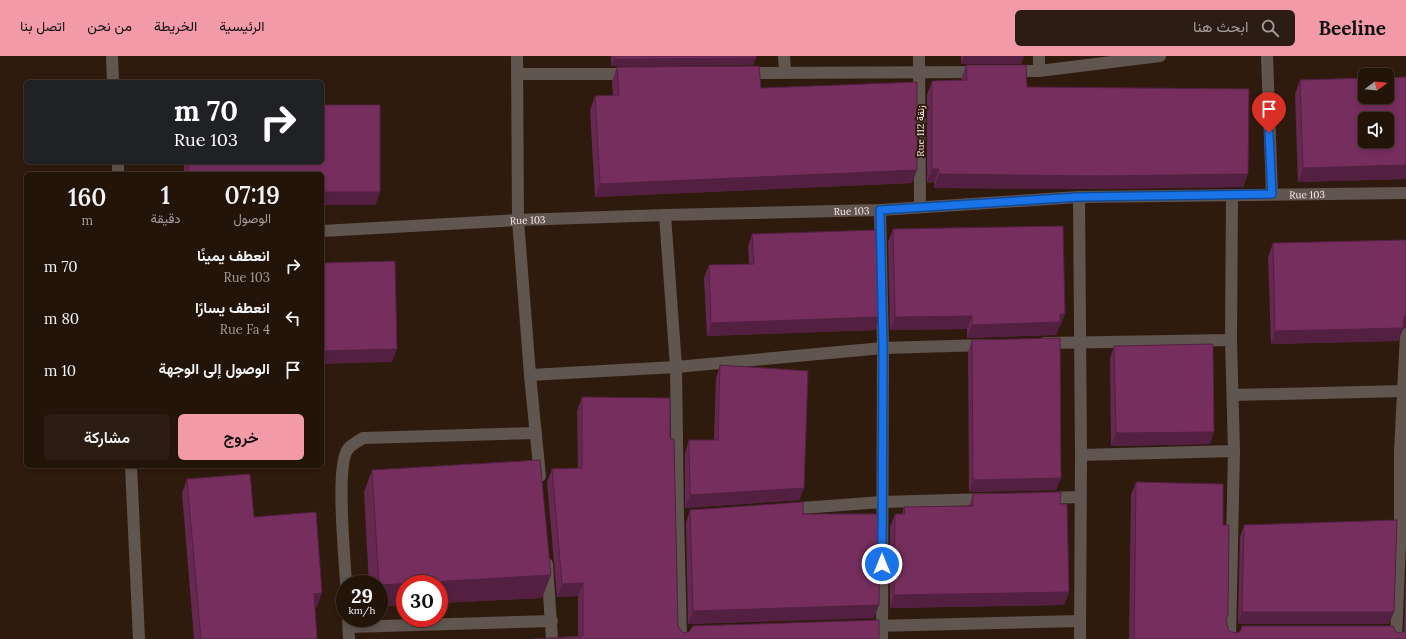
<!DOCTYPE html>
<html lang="ar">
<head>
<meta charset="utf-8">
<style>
  body { margin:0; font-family:Lora,Vazirmatn,serif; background:#2b1d13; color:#f1f3f6; direction:rtl; height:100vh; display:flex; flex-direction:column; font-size:15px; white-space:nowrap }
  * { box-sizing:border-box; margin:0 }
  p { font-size:13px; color:#a39e9c }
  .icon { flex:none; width:22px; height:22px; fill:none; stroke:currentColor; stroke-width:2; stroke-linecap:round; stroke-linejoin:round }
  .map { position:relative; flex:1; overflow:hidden; direction:ltr }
  .details { position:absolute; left:24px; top:116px; width:300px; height:296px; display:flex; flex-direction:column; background:#23140a; border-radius:6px; box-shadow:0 2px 6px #0003,0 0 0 1px #40332b; direction:rtl }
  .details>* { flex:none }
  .hud { position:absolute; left:24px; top:24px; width:300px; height:84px; border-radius:6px; box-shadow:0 2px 6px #0003,0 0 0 1px #40332b; direction:rtl; background:#202124; color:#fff; overflow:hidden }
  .needle { width:26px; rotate:74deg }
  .controls { position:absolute; left:1358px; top:12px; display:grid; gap:8px }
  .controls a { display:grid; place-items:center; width:36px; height:36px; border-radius:6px; background:#23140a; box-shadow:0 2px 6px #0003,0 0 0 1px #40332b; font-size:20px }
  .speed { position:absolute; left:336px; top:519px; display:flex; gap:8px; font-size:20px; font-weight:700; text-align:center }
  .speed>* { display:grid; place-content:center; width:52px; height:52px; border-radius:50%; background:#23140a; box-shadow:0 2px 6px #0003,0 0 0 1px #40332b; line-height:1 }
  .speed small { font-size:10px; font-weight:400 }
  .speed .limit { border:6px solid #d22; background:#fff; color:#111 }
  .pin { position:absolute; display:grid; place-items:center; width:34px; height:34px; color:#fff; margin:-41px -17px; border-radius:50% 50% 50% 0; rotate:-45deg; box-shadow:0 0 4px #0007 }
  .pin .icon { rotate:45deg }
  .me { position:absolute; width:44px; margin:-22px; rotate:0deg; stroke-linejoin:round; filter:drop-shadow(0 0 3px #0008) }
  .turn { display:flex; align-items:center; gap:14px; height:84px; padding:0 20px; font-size:18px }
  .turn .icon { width:52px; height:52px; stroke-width:2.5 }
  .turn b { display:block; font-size:28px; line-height:34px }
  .eta { display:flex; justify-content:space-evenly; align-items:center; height:68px; text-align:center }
  .eta b { font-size:24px; font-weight:600; line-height:28px }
  .button { display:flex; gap:8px; margin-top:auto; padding:8px 20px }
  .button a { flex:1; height:46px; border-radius:6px; background:#f39aa8; color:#111; font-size:16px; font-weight:600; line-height:46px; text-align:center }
  .button a+a { background:#2b1d13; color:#f1f3f6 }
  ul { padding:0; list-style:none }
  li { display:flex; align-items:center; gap:12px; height:52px; padding:0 20px }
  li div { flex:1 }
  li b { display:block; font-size:15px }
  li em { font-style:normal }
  header { display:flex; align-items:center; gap:24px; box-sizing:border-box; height:56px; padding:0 20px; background:#f39aa8; color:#111 }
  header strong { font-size:19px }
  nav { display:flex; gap:22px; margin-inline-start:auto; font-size:14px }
  .search { width:280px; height:36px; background:#2b1d13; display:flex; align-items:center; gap:10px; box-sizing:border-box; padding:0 14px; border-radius:6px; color:#a39e9c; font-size:15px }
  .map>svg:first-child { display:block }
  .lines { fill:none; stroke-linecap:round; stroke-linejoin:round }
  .street { stroke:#60564f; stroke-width:12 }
  .wall { fill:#652851 }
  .shaded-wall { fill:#532042 }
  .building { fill:#762e5e; stroke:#532042; fill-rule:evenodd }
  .route-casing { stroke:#114b97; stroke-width:10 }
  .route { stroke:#1a73e8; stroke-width:7 }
  .labels { text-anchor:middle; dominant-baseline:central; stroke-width:4; stroke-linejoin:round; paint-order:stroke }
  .street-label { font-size:10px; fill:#fdefe6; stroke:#2f1b0d }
</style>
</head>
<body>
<header>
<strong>Beeline</strong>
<div class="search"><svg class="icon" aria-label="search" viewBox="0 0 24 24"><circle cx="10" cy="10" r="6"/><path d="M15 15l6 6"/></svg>ابحث هنا</div>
<nav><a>الرئيسية</a><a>الخريطة</a><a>من نحن</a><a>اتصل بنا</a></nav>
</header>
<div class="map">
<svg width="1406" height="583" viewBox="0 0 1406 583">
  <rect width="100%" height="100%" fill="#2f1b0d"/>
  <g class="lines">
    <!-- street -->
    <g class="street">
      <path d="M112 0 113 26"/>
      <path d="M517 0 518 164 530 319 540 420"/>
      <path d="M784 0 785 16"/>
      <path d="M919 0 920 151"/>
      <path d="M1039 0V15"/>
      <path d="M1267 0 1272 138"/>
      <path d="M1010 15H1039L1160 0"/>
      <path d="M744 17 980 16"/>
      <path d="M517 18H632"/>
      <path d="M118 106V118"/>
      <path d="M1079 141 1081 399 1080 583"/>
      <path d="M880 154 883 292 882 583"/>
      <path d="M665 159 676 311 678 460 681 583"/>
      <path id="s1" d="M322 175 518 164 665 159 880 154 1079 141 1406 137"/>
      <path d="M1045 287 1231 284"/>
      <path d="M530 319 676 311 883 292 986 289"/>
      <path d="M1233 339 1403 335"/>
      <path d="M1081 399 1234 395"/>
      <path d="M131 410 139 583"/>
      <path d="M1046 442 1080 441"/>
      <path d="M788 453 882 446 987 443"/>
      <path d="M547 508 552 583"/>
      <path d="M346 528C345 503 335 409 348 393 352 388 359 385 363 382L536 377"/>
      <path d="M348 562 349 583"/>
      <path d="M874 570 1080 565"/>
      <path d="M349 571 552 565"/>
      <path d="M1230 583 1234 395 1231 284 1232 139"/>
      <path d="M1396 583 1400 487V396L1406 278"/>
    </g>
  </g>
  <!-- wall -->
  <g class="wall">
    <path d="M611 0H756V2L753 9 611 10Z"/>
    <path d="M961 0H1024L1021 8H961Z"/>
    <path d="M966 9 1027 31 1248 118 1243 131 1092 133 934 132V126L927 127V39L932 25 961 24Z"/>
    <path d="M617 11 761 32 912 127 595 141 590 54 595 40 613 39 612 25Z"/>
    <path d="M1406 21V123L1298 126 1295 38 1300 24Z"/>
    <path d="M184 106H322L380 136 375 149 322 118H184Z"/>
    <path d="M893 173 1060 271H1059L1056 279 967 282V273L890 274 888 186Z"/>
    <path d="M752 178 875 274 707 280 704 222 709 209 749 208 748 191Z"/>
    <path d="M1406 184V271L1403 273 1398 285 1271 288 1268 201 1273 187Z"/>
    <path d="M972 284 1061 422 1056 434 969 436 968 297Z"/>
    <path d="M1114 290 1210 388 1111 390 1110 302Z"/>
    <path d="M720 309 804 432 799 444 685 452V397L689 384H714L716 322Z"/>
    <path d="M582 341 670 383 678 570 682 576 686 577 879 583 578 581V540L557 541 547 426 552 413 578 412 577 355Z"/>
    <path d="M372 414 542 542 439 547V528H369L364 436Z"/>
    <path d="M187 423 254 461 317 551H315L317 583H194L182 437Z"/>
    <path d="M1136 426 1223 469 1226 563 1228 573 1231 576H1396L1400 577 1404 576 1406 516V583H1129L1131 439Z"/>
    <path d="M973 438 1060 448 1069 536 1064 549 890 552V471L895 458H902L904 451 969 450Z"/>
    <path d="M690 454 803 458 874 562 688 568 686 467Z"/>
    <path d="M1244 469 1389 568H1238L1240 481Z"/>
  </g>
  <!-- shaded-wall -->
  <g class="shaded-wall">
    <path d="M964 0H1024L1021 8H961Z"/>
    <path d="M756 2 753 9 611 10 614 3Z"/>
    <path d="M1406 109V123L1298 126 1303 112Z"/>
    <path d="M932 113H939L934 126 927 127Z"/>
    <path d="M917 114 912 127 595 141 600 128Z"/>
    <path d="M939 118H1248L1243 131 1092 133 934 132Z"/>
    <path d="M322 136H380L375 149H322Z"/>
    <path d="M1060 258H1065L1060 271H1059L1056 279 967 282 972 269Z"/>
    <path d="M972 260 967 273 890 274 895 261Z"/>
    <path d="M1406 260V271L1403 273 1398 285 1271 288 1275 275 1404 261Z"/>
    <path d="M880 261 875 274 707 280 711 267Z"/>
    <path d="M397 293 392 306 322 308V295Z"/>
    <path d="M1214 376 1210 388 1111 390 1116 377Z"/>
    <path d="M1061 422 1056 434 969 436 973 424Z"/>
    <path d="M804 432 799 444 685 452 690 439Z"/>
    <path d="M551 519 542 542 439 547V528H405V549L379 551V529Z"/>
    <path d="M583 527 578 540 557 541 562 528Z"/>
    <path d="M1069 536 1064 549 890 552 894 539Z"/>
    <path d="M322 537 317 551 309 552 314 538Z"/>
    <path d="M879 549 874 562 688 568 693 555Z"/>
    <path d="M1242 556H1394L1389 568H1238Z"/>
  </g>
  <!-- building -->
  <g class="building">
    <path d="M614 0H756V2L614 3Z"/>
    <path d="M966 9H1026L1027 31 1249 33 1248 118 1097 120 939 118V113H932V25L967 24Z"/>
    <path d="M759 10 761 32 917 26V114L600 128 595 40 619 39 617 11Z"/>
    <path d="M1406 21V109L1303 112 1300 24 1365 22V41H1387V22ZM1365 63H1387V85H1365Z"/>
    <path d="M322 49H380V136H322V118H188V106H322Z"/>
    <path d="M1063 170 1065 258H1060V266L972 269V260L895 261 893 173Z"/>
    <path d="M878 174 880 261 711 267 709 209 754 208 752 178Z"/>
    <path d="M1406 184V260L1404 261 1403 272 1275 275 1273 187Z"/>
    <path d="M395 205 397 293 322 295V207Z"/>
    <path d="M1060 282 1061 422 973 424 972 284Z"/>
    <path d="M1213 288 1214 376 1116 377 1114 290Z"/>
    <path d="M720 309 808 315 804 432 690 439 689 384H718Z"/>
    <path d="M582 341 670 342V383H674L678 570 682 576 686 577 689 576 693 570 879 564V583H534L583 580V527L562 528 552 413 582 412Z"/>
    <path d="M540 404 551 519 379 529V528L372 414Z"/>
    <path d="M250 418 254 461 316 456 322 537 314 538 317 583H201L187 423Z"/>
    <path d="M1136 426 1223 428V469H1229L1228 559 1226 563 1228 573 1231 576 1238 577 1241 574 1242 570H1393L1396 576 1400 577 1406 575V583H1134Z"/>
    <path d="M1061 436 1060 448H1067L1069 536 894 539 895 458H905L904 451 973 450V438Z"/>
    <path d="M803 446V458H880L879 549 693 555 690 454Z"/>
    <path d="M1397 464 1394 556H1242L1244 469Z"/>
  </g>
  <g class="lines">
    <!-- route casing -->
    <g class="route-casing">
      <path id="route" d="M882 508 883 292 880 154 1079 141 1272 138 1269 77"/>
    </g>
    <!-- route -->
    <use href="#route" class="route"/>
  </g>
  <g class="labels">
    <!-- street labels -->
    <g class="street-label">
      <text transform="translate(920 75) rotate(-90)">Rue 112 زنقة</text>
      <text stroke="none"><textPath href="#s1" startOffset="986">Rue 103</textPath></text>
      <text stroke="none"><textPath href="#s1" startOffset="530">Rue 103</textPath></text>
      <text stroke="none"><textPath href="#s1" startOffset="206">Rue 103</textPath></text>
    </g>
  </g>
</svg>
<div class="controls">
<a><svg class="needle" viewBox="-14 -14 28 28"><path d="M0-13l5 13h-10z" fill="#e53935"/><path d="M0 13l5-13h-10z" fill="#a39e9c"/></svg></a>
<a><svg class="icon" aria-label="sound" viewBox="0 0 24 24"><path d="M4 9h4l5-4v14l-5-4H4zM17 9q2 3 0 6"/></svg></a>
</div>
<div class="speed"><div>29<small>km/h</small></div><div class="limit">30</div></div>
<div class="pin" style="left:1269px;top:77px;background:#d93025"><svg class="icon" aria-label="arrive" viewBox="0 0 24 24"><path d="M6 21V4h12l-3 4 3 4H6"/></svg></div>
<svg class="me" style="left:882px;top:508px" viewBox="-20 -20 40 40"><circle r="17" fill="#1a73e8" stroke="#fff" stroke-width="3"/><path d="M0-11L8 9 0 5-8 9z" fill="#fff"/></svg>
<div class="hud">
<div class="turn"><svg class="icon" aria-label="right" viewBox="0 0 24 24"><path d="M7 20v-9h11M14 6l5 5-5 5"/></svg><div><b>70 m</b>Rue 103</div></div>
</div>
<section class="details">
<div class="eta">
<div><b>07:19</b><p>الوصول</p></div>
<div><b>1</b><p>دقيقة</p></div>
<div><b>160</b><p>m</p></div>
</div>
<ul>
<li><svg class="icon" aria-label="right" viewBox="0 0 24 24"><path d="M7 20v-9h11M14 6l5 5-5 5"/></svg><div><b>انعطف يمينًا</b><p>Rue 103</p></div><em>70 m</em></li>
<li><svg class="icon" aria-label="left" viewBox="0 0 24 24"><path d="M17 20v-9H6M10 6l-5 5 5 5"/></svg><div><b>انعطف يسارًا</b><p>Rue Fa 4</p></div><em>80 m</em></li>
<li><svg class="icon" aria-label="arrive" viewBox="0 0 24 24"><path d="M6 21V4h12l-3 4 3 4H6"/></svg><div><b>الوصول إلى الوجهة</b></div><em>10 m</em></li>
</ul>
<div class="button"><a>خروج</a><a>مشاركة</a></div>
</section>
</div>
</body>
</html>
